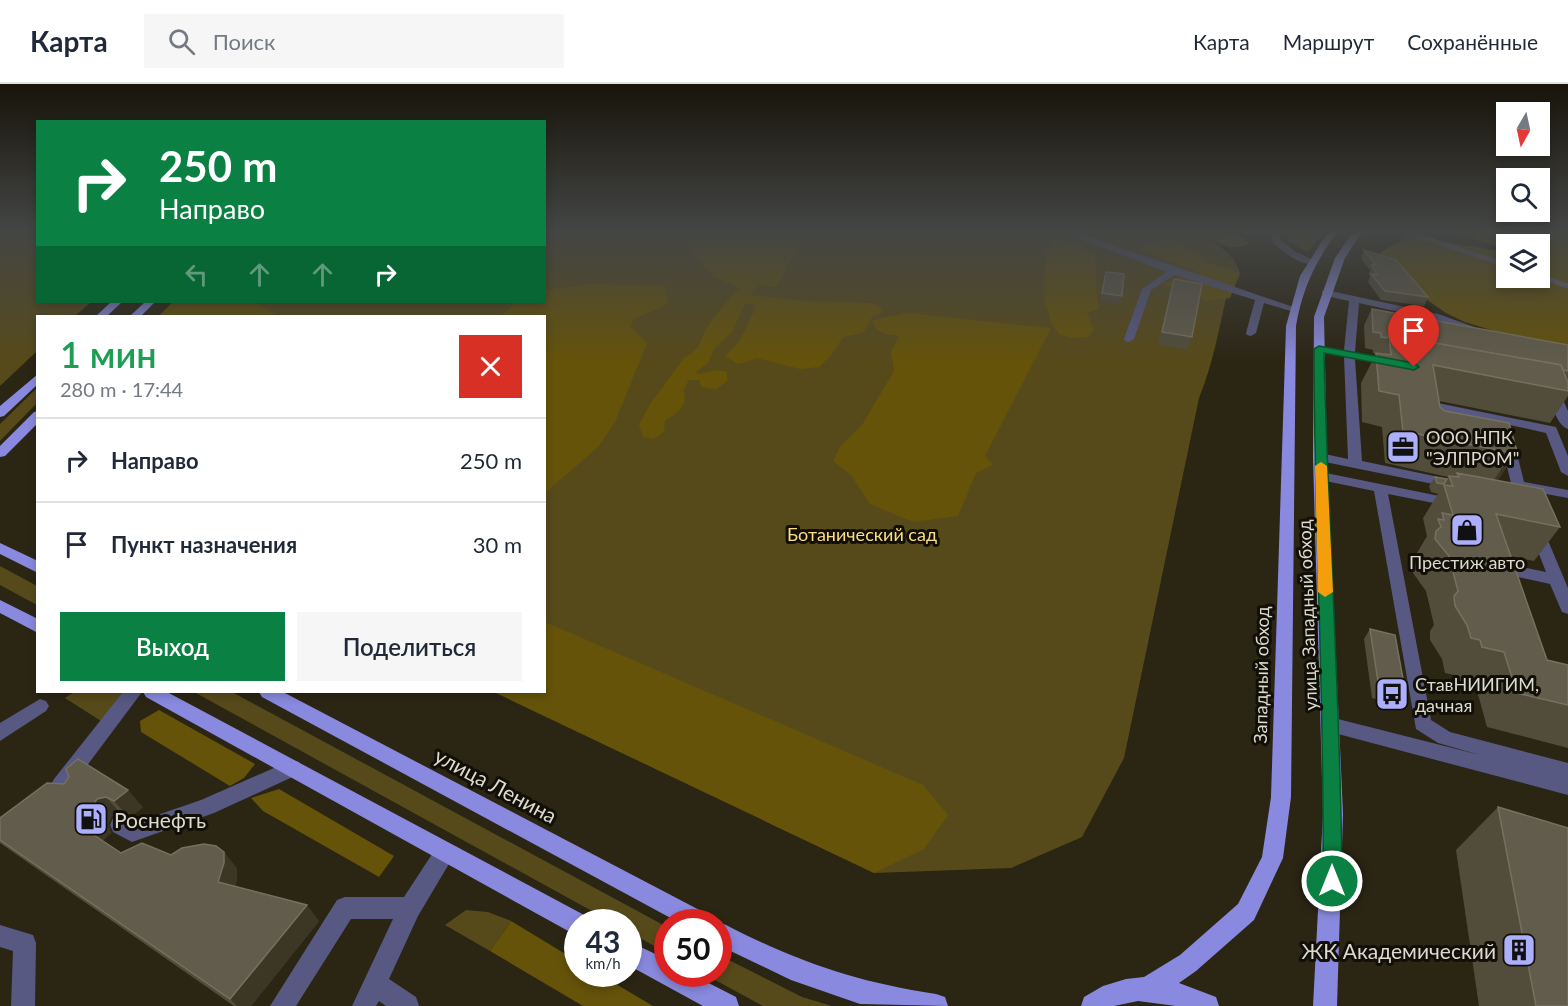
<!DOCTYPE html>
<html lang="ru">
<head>
<meta charset="utf-8">
<style>
  body { margin:0; font-family:Lato,sans-serif; background:#f6f6f7; color:#1f2937; height:100vh; display:flex; flex-direction:column; font-size:22px; white-space:nowrap }
  * { box-sizing:border-box; margin:0 }
  p { font-size:20px; color:#747a83 }
  .icon { flex:none; width:33px; height:33px; fill:none; stroke:currentColor; stroke-width:2; stroke-linecap:round; stroke-linejoin:round }
  .map { position:relative; flex:1; overflow:hidden }
  .details { position:absolute; left:36px; top:231px; width:510px; height:378px; display:flex; flex-direction:column; background:#fff; border-radius:0px; box-shadow:0 3px 9px #0003 }
  .details>* { flex:none }
  .hud { position:absolute; left:36px; top:36px; width:510px; height:183px; border-radius:0px; box-shadow:0 3px 9px #0003; background:#0b8043; color:#fff; overflow:hidden }
  .needle { width:39px; rotate:189deg }
  .tools { position:absolute; left:1496px; top:18px; display:grid; gap:12px }
  .tools a { display:grid; place-items:center; width:54px; height:54px; border-radius:0px; background:#fff; box-shadow:0 3px 9px #0003; font-size:30px }
  .speed { position:absolute; left:564px; top:825px; display:flex; gap:12px; font-size:30px; font-weight:700; text-align:center }
  .speed>* { display:grid; place-content:center; width:78px; height:78px; border-radius:50%; background:#fff; box-shadow:0 3px 9px #0003; line-height:1 }
  .speed small { font-size:15px; font-weight:400 }
  .speed .limit { border:9px solid #d22; background:#fff; color:#111 }
  .pin { position:absolute; display:grid; place-items:center; width:51px; height:51px; color:#fff; margin:-62px -26px; border-radius:50% 50% 50% 0; rotate:-45deg; box-shadow:0 0 6px #0007 }
  .pin .icon { rotate:45deg }
  .me { position:absolute; width:66px; margin:-33px; rotate:0deg; stroke-linejoin:round; filter:drop-shadow(0 0 4px #0008) }
  .turn { display:flex; align-items:center; gap:21px; height:126px; padding:0 24px; font-size:27px }
  .turn .icon { width:78px; height:78px; stroke-width:2.5 }
  .turn b { display:block; font-size:42px; line-height:51px }
  .lanes { display:flex; align-items:center; height:57px; padding:0 24px; background:#0003; justify-content:center; gap:30px; direction:ltr }
  .lanes .off { opacity:.35 }
  .round { display:grid; place-items:center; flex:none; width:63px; height:63px; border-radius:0px; background:#f6f6f7 }
  .head { display:flex; align-items:center; justify-content:space-between; height:102px; padding:0 24px }
  h1 { font-size:36px; font-weight:600; line-height:45px; color:#1e9e55 }
  .cta { display:flex; gap:12px; margin-top:auto; padding:12px 24px }
  .cta a { flex:1; height:69px; border-radius:0px; background:#0b8043; color:#fff; font-size:24px; font-weight:600; line-height:69px; text-align:center }
  .cta a+a { background:#f6f6f7; color:#1f2937 }
  ul { padding:0; list-style:none }
  li { display:flex; align-items:center; gap:18px; height:84px; padding:0 24px; border-top:2px solid #e0e1e3 }
  li div { flex:1 }
  li b { display:block; font-size:22px }
  li em { font-style:normal }
  header { display:flex; align-items:center; gap:36px; box-sizing:border-box; height:84px; padding:0 30px; background:#fff; border-bottom:2px solid #e0e1e3 }
  header strong { font-size:28px }
  nav { display:flex; gap:33px; margin-inline-start:auto; font-size:21px }
  .search { width:420px; height:54px; background:#f6f6f7; display:flex; align-items:center; gap:15px; box-sizing:border-box; padding:0 21px; border-radius:0px; color:#747a83; font-size:22px }
  .map>svg:first-child { display:block }
  .green { fill:#574a1a }
  .forest { fill:#65530a }
  .lines { fill:none; stroke-linecap:round; stroke-linejoin:round }
  .stream { stroke:#666485; stroke-width:4.5 }
  .minor { fill:#575982; fill-rule:evenodd }
  .major { fill:#898adf; fill-rule:evenodd }
  .wall { fill:#524d3b }
  .shaded-wall { fill:#3c3625 }
  .building { fill:#615c4b; stroke:#757060; stroke-width:1.5 }
  .route { fill:#0b8043; stroke:#07532c; stroke-width:1.5 }
  .slow { fill:#f59e0b }
  .labels { text-anchor:middle; dominant-baseline:central; stroke-width:6; stroke-linejoin:round; paint-order:stroke }
  .poi-label { font-size:18px; fill:#dddacf; stroke:#110f07; text-anchor:start }
  .park-label { font-size:18px; fill:#fade80; stroke:#110f07 }
  .street-label { font-size:18px; fill:#dddacf; stroke:#110f07 }
  .near-street-label { font-size:21px; fill:#dddacf; stroke:#110f07 }
  .near-poi-label { font-size:21px; fill:#dddacf; stroke:#110f07; text-anchor:start }
</style>
</head>
<body>
<header>
<strong>Карта</strong>
<div class="search"><svg class="icon" aria-label="search" viewBox="0 0 24 24"><circle cx="10" cy="10" r="6"/><path d="M15 15l6 6"/></svg>Поиск</div>
<nav><a>Карта</a><a>Маршрут</a><a>Сохранённые</a></nav>
</header>
<div class="map">
<svg width="1568" height="922" viewBox="0 0 1568 922">
  <rect width="100%" height="100%" fill="#2b2514"/>
  <!-- green -->
  <g class="green">
    <path d="M0 148H37L38 218H91L75 232H38L37 267 0 302Z"/>
    <path d="M545 148H1200C1214 159 1234 169 1239 187 1242 197 1229 201 1227 210 1219 245 1213 280 1199 314L1124 674 1082 753 1011 784 874 789 494 608H544V232H159L173 218H544Z"/>
    <path d="M1291 148H1324L1307 168 1288 157Z"/>
    <path d="M37 304V319L0 357V340Z"/>
    <path d="M0 482 37 502V521L0 501Z"/>
    <path d="M74 608H123L124 609 101 637 65 614Z"/>
    <path d="M194 608H232L667 843V869L629 848 628 838H612Z"/>
    <path d="M466 826 488 828 511 837 490 867 445 841Z"/>
    <path d="M719 871 802 913 832 922H763L704 890H718Z"/>
  </g>
  <!-- forest -->
  <g class="forest">
    <path d="M676 148H806L777 203 759 201 750 211 805 217 872 219 881 223V229L873 232 863 249 843 253 832 270 819 283 800 285 757 274 738 280 725 272 739 258 755 225 753 219 745 220 732 248 715 264 708 279 695 289C707 292 710 283 727 288V297L716 305 702 303 699 296H689L683 306C690 322 676 329 665 337L664 348 654 355 643 353 639 341 650 320 685 273C700 266 699 259 705 247 713 232 728 217 739 204L713 192Z"/>
    <path d="M1146 148H1168L1207 178 1240 189 1230 214 1206 217 1200 211 1161 200 1182 193 1203 194 1198 188 1140 166 1145 161 1161 159Z"/>
    <path d="M1201 148H1224L1246 155 1249 160C1232 169 1216 158 1201 148Z"/>
    <path d="M1457 148H1568V273L1542 262 1465 238 1446 229 1426 215 1379 169 1409 152 1506 168V194H1539V160H1506V166Z"/>
    <path d="M1055 155 1066 156 1095 169 1096 201 1099 225 1087 229 1094 246 1088 253 1072 254 1059 250 1051 238 1044 214 1045 171Z"/>
    <path d="M590 200 665 202 668 220 634 235 630 242 647 259 615 338 598 363 545 409 544 232H501L516 218H544L545 206Z"/>
    <path d="M173 218H252L275 229 267 232H159Z"/>
    <path d="M905 229 1051 244 985 372 993 381 976 389 958 432 913 438 870 420 851 391 833 377 840 363 862 341 894 287 891 268 899 252C886 250 877 251 872 237 883 232 893 233 905 229Z"/>
    <path d="M545 538 923 701 948 731 924 765 874 789 494 608H544Z"/>
    <path d="M159 626 255 680 244 694 230 702 141 648 140 637Z"/>
    <path d="M279 705 394 772 379 793 263 727 251 714Z"/>
    <path d="M511 837 577 877 578 890H599L653 922H583L490 867Z"/>
  </g>
  <g class="lines">
    <!-- stream -->
    <g class="stream">
      <path d="M1407 148 1506 181"/>
      <path d="M1539 192 1568 202"/>
    </g>
    <!-- minor -->
    <g class="minor">
      <path d="M1061 148H1075L1299 225 1294 228 1264 219 1256 249 1251 252 1247 251 1246 249 1255 216 1175 191 1151 206 1134 255 1129 258 1125 257 1124 255 1142 205 1167 188Z"/>
      <path d="M1271 148H1279L1280 156 1296 168 1313 176V180C1299 181 1284 168 1273 159Z"/>
      <path d="M1326 206 1438 230 1494 250 1489 253 1431 235 1359 219 1355 268 1393 276 1399 279 1393 282 1355 275 1362 377 1458 397 1460 400 1458 403 1453 404 1320 377 1313 373 1320 369 1348 375 1344 273 1315 267 1313 265 1319 262 1344 266 1349 217 1322 211V207Z"/>
      <path d="M1549 304 1560 309 1568 327V345C1555 341 1553 316 1543 308Z"/>
      <path d="M1428 317 1556 343 1568 372V392L1561 388 1546 349 1510 341 1524 398 1568 406V414L1519 405 1500 410 1495 409 1493 406 1495 403 1511 399 1496 339 1435 326 1433 330H1425L1422 321Z"/>
      <path d="M1321 388 1459 416 1461 419 1459 422 1454 423 1388 410 1431 636 1450 648 1568 679V711L1323 646 1321 641 1323 636 1330 633 1480 671 1438 659 1416 645 1374 407 1316 395 1314 392 1316 389Z"/>
      <path d="M1537 442 1544 447 1568 504V530L1562 528 1550 500 1505 490H1494L1491 486 1493 479 1498 478 1546 488 1530 447Z"/>
      <path d="M123 608H142L74 699 80 703 83 709 80 715C69 719 56 712 51 701L54 695Z"/>
      <path d="M40 615 46 617 49 622 46 627 0 657V639Z"/>
      <path d="M292 676 299 678 302 684 299 690 214 729 132 758 113 748 110 741 113 734 120 732 134 739 201 716Z"/>
      <path d="M445 758 452 761 456 768 418 832 389 895 416 913 419 922H386L379 917 376 922H352L393 835H351L296 922H270L337 816 345 813H404L438 761Z"/>
      <path d="M0 841 33 851 36 859 35 922H11L13 867 0 863Z"/>
    </g>
    <!-- major -->
    <g class="major">
      <path d="M1328 148H1337C1315 178 1302 206 1296 242L1291 713 1283 774 1254 836 1196 887 1179 899 1216 913 1219 922H1176L1138 917 1114 922H1081L1084 913 1103 902 1126 895 1144 893 1180 871 1238 820 1262 773 1271 713 1286 242 1300 192Z"/>
      <path d="M1353 148H1362L1345 174 1324 233 1327 373 1343 730 1337 922H1313L1323 730 1313 373 1314 233 1335 174Z"/>
      <path d="M111 218H122L107 232H96Z"/>
      <path d="M145 218H155L141 232H130Z"/>
      <path d="M38 290V300L4 332 0 333V322Z"/>
      <path d="M38 327V339L5 372 0 373V362L34 328Z"/>
      <path d="M0 459 38 477V489L0 470Z"/>
      <path d="M0 516 38 535V549L0 529Z"/>
      <path d="M143 608H167L586 832 589 838H578V851L570 848 146 613Z"/>
      <path d="M259 608H283L707 830 710 838H678L262 613Z"/>
      <path d="M716 838H718L726 841C798 878 856 898 936 910L945 913 948 922 860 920 791 896 718 861V838Z"/>
      <path d="M628 857 668 876V890H691L736 913 739 922H703L628 881Z"/>
    </g>
  </g>
  <!-- wall -->
  <g class="wall">
    <path d="M1364 166 1428 213 1424 222 1381 216 1368 198 1370 192 1369 189 1370 186 1361 174Z"/>
    <path d="M1106 188 1122 212 1119 220 1100 217Z"/>
    <path d="M1174 195 1192 253 1187 266 1158 260Z"/>
    <path d="M1372 225 1568 261V312L1550 339 1439 317 1440 323 1445 327 1517 367 1498 396 1560 443 1534 477 1510 472 1547 576 1568 581V664L1487 643 1476 603 1455 598 1454 591 1445 589 1442 575 1430 556V547L1434 541 1426 507 1413 489 1414 482 1418 475 1417 469 1427 452 1423 434 1438 410 1431 408 1429 402 1435 393 1447 395 1448 393 1385 379 1382 343 1362 338 1361 299 1376 270 1373 269V266L1365 264 1364 241Z"/>
    <path d="M1370 545 1406 611 1399 621 1372 614 1364 555Z"/>
    <path d="M64 700 143 723 129 734 121 730 112 732 108 740 111 749 102 757 121 769 171 771 224 768 237 785V795L235 802 319 837 251 922H234L0 759V734Z"/>
    <path d="M1498 723 1568 922H1479L1456 766Z"/>
  </g>
  <!-- shaded-wall -->
  <g class="shaded-wall">
    <path d="M1517 367 1495 401 1490 402 1512 369Z"/>
    <path d="M128 706 143 723 129 734 114 717Z"/>
    <path d="M106 713 121 730 112 732 108 740 111 749 98 760 82 743 97 715Z"/>
    <path d="M224 768 237 785V795L232 814 218 798Z"/>
    <path d="M307 821 319 837 251 922H237L230 915Z"/>
  </g>
  <!-- building -->
  <g class="building">
    <path d="M1364 166 1396 176 1428 213 1385 207 1371 190 1377 191 1372 181H1376Z"/>
    <path d="M1106 188 1124 190 1122 212 1102 209Z"/>
    <path d="M1174 195 1202 200 1192 253 1162 248Z"/>
    <path d="M1372 225 1568 261V287L1563 286 1561 281 1389 251 1387 254 1381 253V249L1373 248Z"/>
    <path d="M1389 251 1561 281 1568 299V307L1433 281 1440 323 1445 327 1509 339 1517 367 1512 369 1403 347 1399 311 1379 307 1376 269 1391 271Z"/>
    <path d="M1457 389 1543 405 1560 443 1496 430 1547 576 1568 581V621L1517 609 1504 568 1482 563 1480 556 1471 554 1467 541 1455 522 1454 512 1458 507 1449 472 1435 455 1436 447 1441 443 1438 435 1444 436 1442 429 1453 431 1444 401 1453 402 1449 392 1459 393Z"/>
    <path d="M1435 393 1447 395 1444 400 1437 399Z"/>
    <path d="M1370 545 1395 551 1406 611 1379 604Z"/>
    <path d="M78 675 128 706 114 717 106 713 97 715 92 723 95 732 82 743 121 769 142 759 171 771 182 764 204 760 216 762 224 768V779L218 798 307 821 230 915 0 756V734L47 699 64 700 69 693 66 685Z"/>
    <path d="M1498 723 1568 744V922H1536Z"/>
  </g>
  <!-- sky -->
  <linearGradient id="sky" x2="0" y2="1"><stop stop-color="#18140b"/><stop offset="0.53" stop-color="#444645"/><stop offset="1" stop-color="#444645" stop-opacity="0"/></linearGradient>
  <rect width="1568" height="278" fill="url(#sky)"/>
  <!-- route -->
  <path class="route" d="M1319 262 1414 279 1419 283 1414 286 1324 269C1328 445 1341 621 1342 797L1339 804 1332 807 1325 804 1323 797C1325 620 1314 442 1314 265Z"/>
  <!-- slow -->
  <path class="slow" d="M1321 378 1327 382 1333 508 1325 513 1318 508 1315 382Z"/>
  <!-- icons -->
  <defs>
    <g id="office-square" transform="scale(1.725)"><rect x="-9" y="-9" width="18" height="18" rx="4" fill="#acaffb" stroke="#110f07"/><path d="M-6-3h4V-5.5h4V-3h4V5H-6ZM-1-4.5V-3h2v-1.5ZM-6 0V1H6V0Z" fill="#111"/></g>
    <g id="shop-square" transform="scale(1.725)"><rect x="-9" y="-9" width="18" height="18" rx="4" fill="#acaffb" stroke="#110f07"/><path d="M-5-2.5h2.3a2.7 3.5 0 0 1 5.4 0H5L5.5 6h-11ZM-1.5-2.5h3a1.5 2.3 0 0 0-3 0Z" fill="#111"/></g>
    <g id="bus-square" transform="scale(1.725)"><rect x="-9" y="-9" width="18" height="18" rx="4" fill="#acaffb" stroke="#110f07"/><path d="M-5-6H5V4H4V6H2V4H-2V6H-4V4H-5ZM-3.5-4V0h7V-4ZM-3.5 1.2v1.5H-2V1.2ZM2 1.2v1.5H3.5V1.2Z" fill="#111"/></g>
    <g id="fuel-square" transform="scale(1.725)"><rect x="-9" y="-9" width="18" height="18" rx="4" fill="#acaffb" stroke="#110f07"/><path d="M-5.5-6h7V0h2V4h1.3V-2.5L3-4.5l.8-.8L6-3V5H2.5V1h-1V6h-7ZM-4.2-4.7v3.2H.2V-4.7Z" fill="#111"/></g>
    <g id="building-square" transform="scale(1.725)"><rect x="-9" y="-9" width="18" height="18" rx="4" fill="#acaffb" stroke="#110f07"/><path d="M-4-6H4V6H1V3H-1V6H-4ZM-2.5-4.3h1.7v1.8h-1.7ZM.8-4.3h1.7v1.8H.8ZM-2.5-1h1.7V.8h-1.7ZM.8-1h1.7V.8H.8Z" fill="#111"/></g>
  </defs>
  <g fill-rule="evenodd">
    <use href="#office-square" x="1403" y="363"/>
    <use href="#shop-square" x="1467" y="446"/>
    <use href="#bus-square" x="1392" y="610"/>
    <use href="#fuel-square" x="91" y="735"/>
    <use href="#building-square" x="1519" y="866"/>
  </g>
  <g class="labels">
    <!-- poi labels -->
    <g class="poi-label">
      <text x="1426" y="353">ООО НПК<tspan x="1426" dy="21">"ЭЛПРОМ"</tspan></text>
      <text x="1467" y="478" text-anchor="middle">Престиж авто</text>
      <text x="1415" y="600">СтавНИИГИМ,<tspan x="1415" dy="21">дачная</tspan></text>
    </g>
    <!-- park labels -->
    <g class="park-label">
      <text x="862" y="450">Ботанический сад</text>
    </g>
    <!-- street labels -->
    <g class="street-label">
      <text transform="translate(1307 531) rotate(-92)">улица Западный обход</text>
      <text transform="translate(1261 591) rotate(-89)">Западный обход</text>
    </g>
    <!-- near-street labels -->
    <g class="near-street-label">
      <text transform="translate(496 701) rotate(28)">улица Ленина</text>
    </g>
    <!-- near-poi labels -->
    <g class="near-poi-label">
      <text x="114" y="735">Роснефть</text>
      <text x="1496" y="866" text-anchor="end">ЖК Академический</text>
    </g>
  </g>
</svg>
<div class="tools">
<a><svg class="needle" viewBox="-14 -14 28 28"><path d="M0-13l5 13h-10z" fill="#e53935"/><path d="M0 13l5-13h-10z" fill="#747a83"/></svg></a>
<a><svg class="icon" aria-label="search" viewBox="0 0 24 24"><circle cx="10" cy="10" r="6"/><path d="M15 15l6 6"/></svg></a>
<a><svg class="icon" aria-label="layers" viewBox="0 0 24 24"><path d="M12 4l9 5-9 5-9-5zM3 14l9 5 9-5"/></svg></a>
</div>
<div class="speed"><div>43<small>km/h</small></div><div class="limit">50</div></div>
<div class="pin" style="left:1414px;top:283px;background:#d93025"><svg class="icon" aria-label="arrive" viewBox="0 0 24 24"><path d="M6 21V4h12l-3 4 3 4H6"/></svg></div>
<svg class="me" style="left:1332px;top:797px" viewBox="-20 -20 40 40"><circle r="17" fill="#0b8043" stroke="#fff" stroke-width="3"/><path d="M0-11L8 9 0 5-8 9z" fill="#fff"/></svg>
<div class="hud">
<div class="turn"><svg class="icon" aria-label="right" viewBox="0 0 24 24"><path d="M7 20v-9h11M14 6l5 5-5 5"/></svg><div><b>250 m</b>Направо</div></div>
<div class="lanes"><svg class="icon off" aria-label="left" viewBox="0 0 24 24"><path d="M17 20v-9H6M10 6l-5 5 5 5"/></svg><svg class="icon off" aria-label="ahead" viewBox="0 0 24 24"><path d="M12 20V5M6 11l6-6 6 6"/></svg><svg class="icon off" aria-label="ahead" viewBox="0 0 24 24"><path d="M12 20V5M6 11l6-6 6 6"/></svg><svg class="icon" aria-label="right" viewBox="0 0 24 24"><path d="M7 20v-9h11M14 6l5 5-5 5"/></svg></div>
</div>
<section class="details">
<div class="head"><div><h1>1 мин</h1><p>280 m · 17:44</p></div><a class="round" style="background:#d93025;color:#fff"><svg class="icon" aria-label="close" viewBox="0 0 24 24"><path d="M6 6l12 12M18 6L6 18"/></svg></a></div>
<ul>
<li><svg class="icon" aria-label="right" viewBox="0 0 24 24"><path d="M7 20v-9h11M14 6l5 5-5 5"/></svg><div><b>Направо</b></div><em>250 m</em></li>
<li><svg class="icon" aria-label="arrive" viewBox="0 0 24 24"><path d="M6 21V4h12l-3 4 3 4H6"/></svg><div><b>Пункт назначения</b></div><em>30 m</em></li>
</ul>
<div class="cta"><a>Выход</a><a>Поделиться</a></div>
</section>
</div>
</body>
</html>
